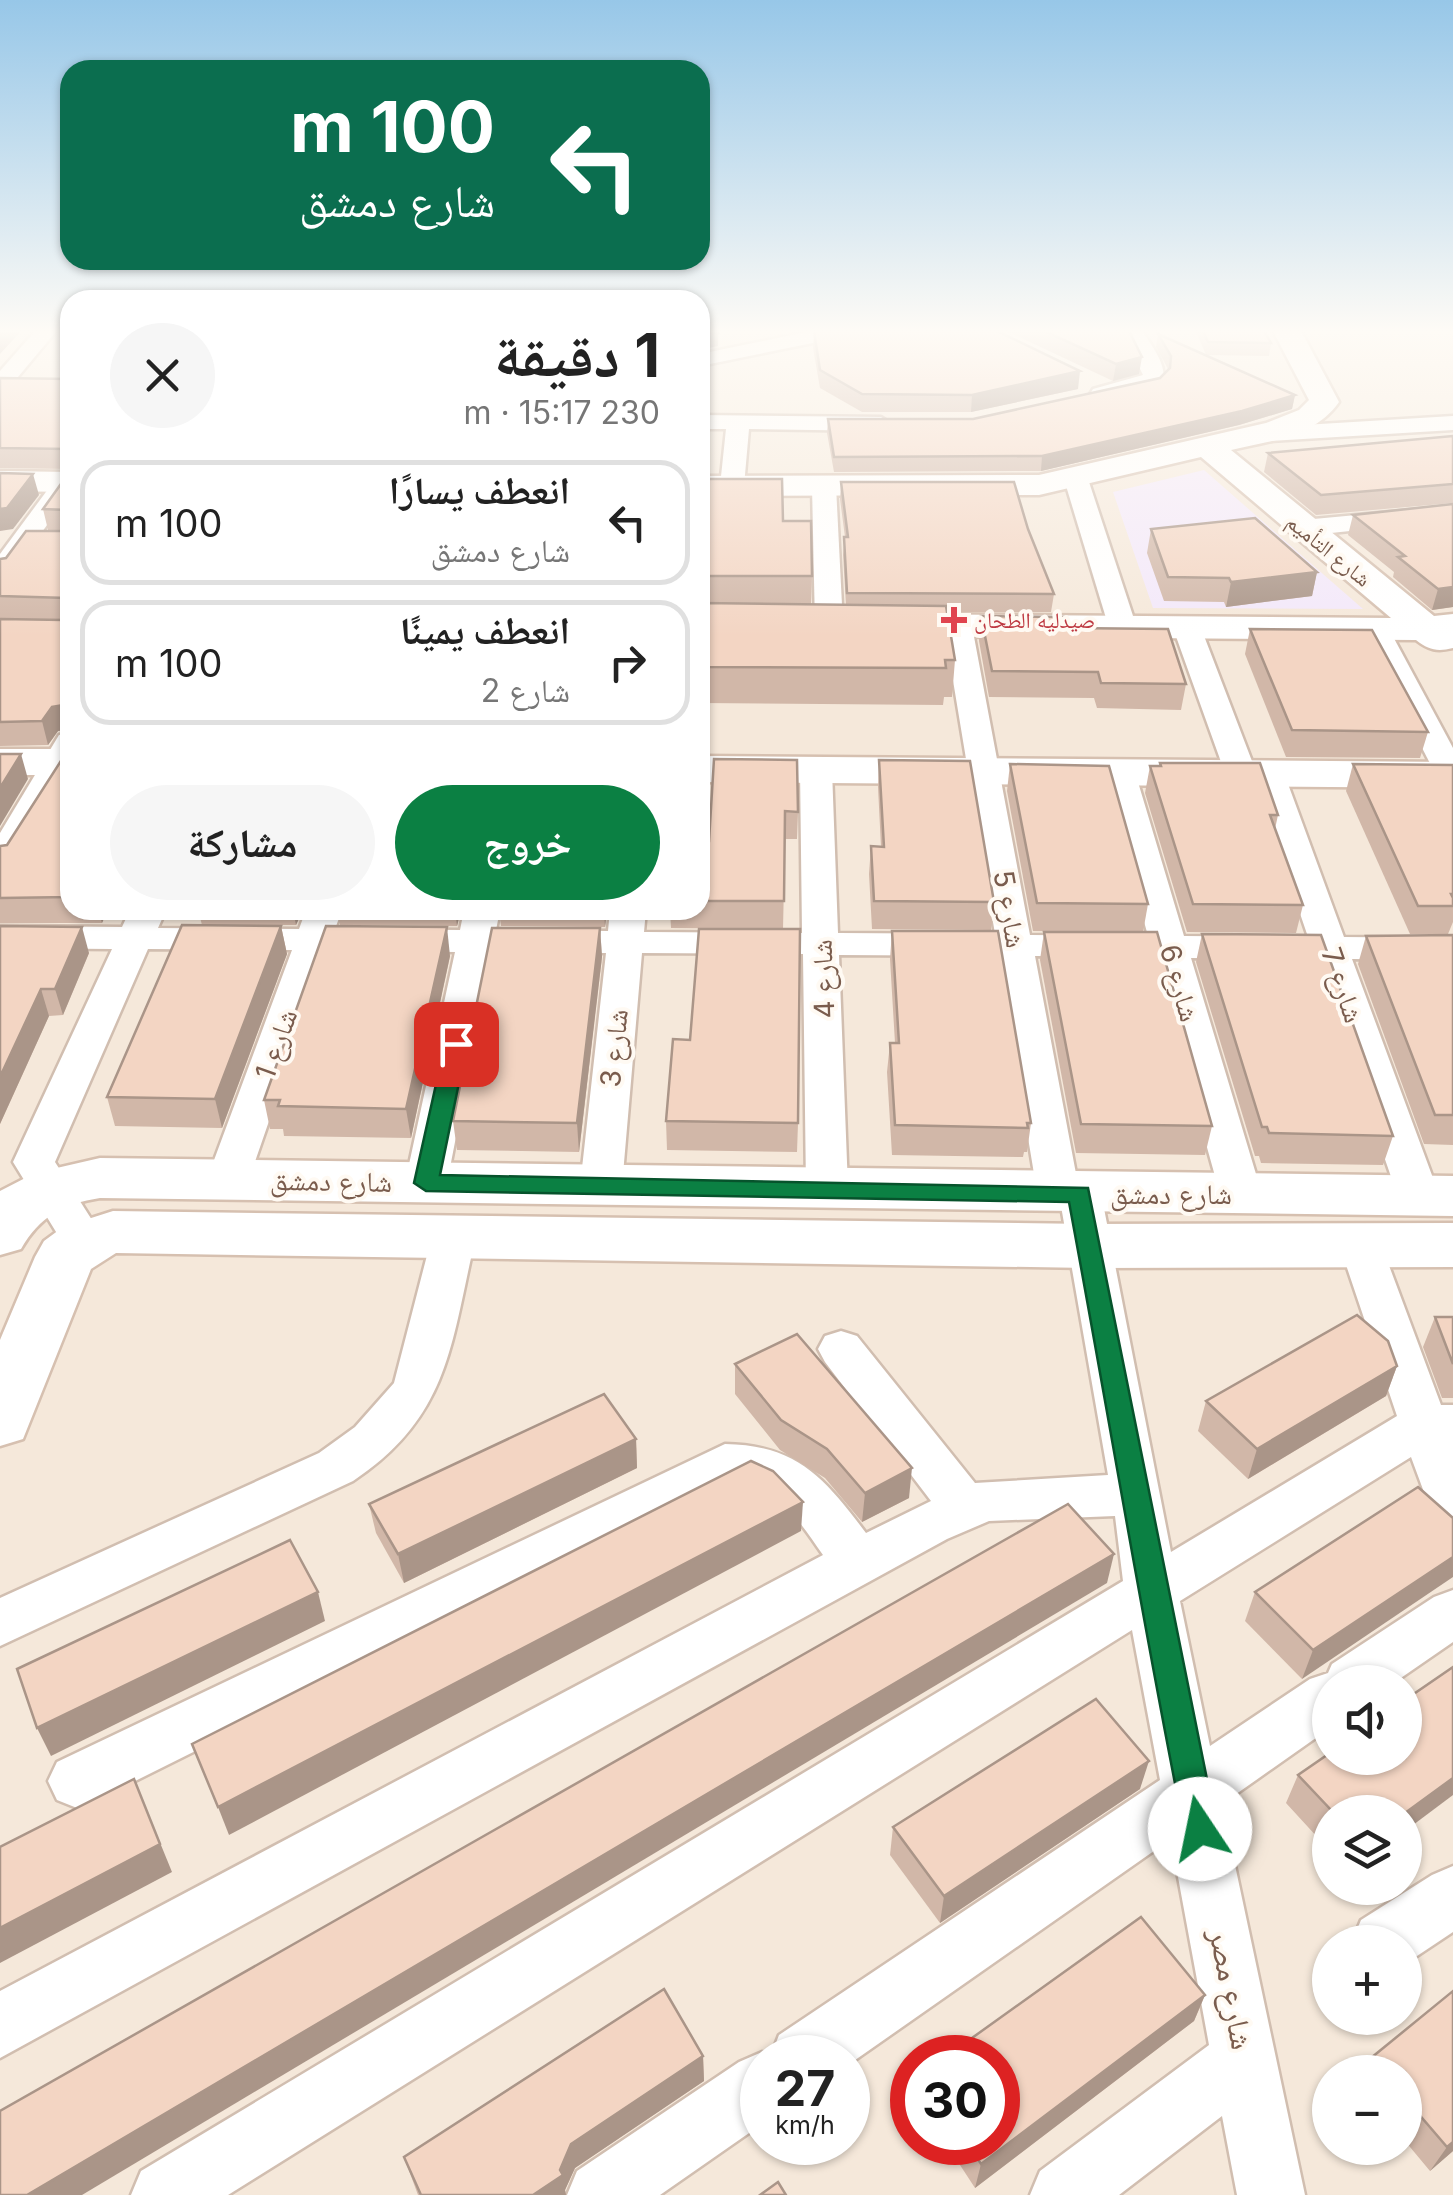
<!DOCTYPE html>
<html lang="ar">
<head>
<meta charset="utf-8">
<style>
  body { margin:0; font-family:Inter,"Noto Naskh Arabic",sans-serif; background:#f6f6f6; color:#222; direction:rtl; height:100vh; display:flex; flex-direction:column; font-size:38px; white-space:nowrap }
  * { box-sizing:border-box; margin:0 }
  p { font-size:32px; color:#767676 }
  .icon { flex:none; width:55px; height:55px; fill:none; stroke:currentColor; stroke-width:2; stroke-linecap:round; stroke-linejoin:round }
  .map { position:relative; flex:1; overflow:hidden; direction:ltr }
  .details { position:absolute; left:60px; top:290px; width:650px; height:630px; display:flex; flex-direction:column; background:#fff; border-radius:30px; box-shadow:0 2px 8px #0004; direction:rtl }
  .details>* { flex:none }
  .hud { position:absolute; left:60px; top:60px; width:650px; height:210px; border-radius:30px; box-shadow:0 2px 8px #0004; direction:rtl; background:#0b6e4f; color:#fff; overflow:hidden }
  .tools { position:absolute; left:1312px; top:1665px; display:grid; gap:20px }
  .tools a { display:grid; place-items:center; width:110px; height:110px; border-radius:50%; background:#fff; box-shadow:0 2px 8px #0004; font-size:50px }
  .speed { position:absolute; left:740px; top:2035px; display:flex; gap:20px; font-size:50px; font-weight:700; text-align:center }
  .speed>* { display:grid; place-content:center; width:130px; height:130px; border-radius:50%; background:#fff; box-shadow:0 2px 8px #0004; line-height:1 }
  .speed small { font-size:25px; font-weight:400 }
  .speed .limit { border:15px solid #d22; background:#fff; color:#111 }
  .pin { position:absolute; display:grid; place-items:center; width:85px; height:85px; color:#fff; margin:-42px; border-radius:20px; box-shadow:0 5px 15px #0006 }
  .me { position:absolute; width:110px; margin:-55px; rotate:349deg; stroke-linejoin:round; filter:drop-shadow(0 0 8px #0008) }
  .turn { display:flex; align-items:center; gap:35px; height:210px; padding:0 50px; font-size:45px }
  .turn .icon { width:130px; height:130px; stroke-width:2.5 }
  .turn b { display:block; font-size:70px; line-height:85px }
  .round { display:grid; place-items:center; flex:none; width:105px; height:105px; border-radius:52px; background:#f6f6f6 }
  .overview { display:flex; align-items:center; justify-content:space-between; height:170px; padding:0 50px }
  h1 { font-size:60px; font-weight:700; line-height:75px }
  .action { display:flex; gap:20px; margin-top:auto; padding:20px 50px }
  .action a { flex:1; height:115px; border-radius:60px; background:#0b8043; color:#fff; font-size:40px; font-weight:700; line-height:115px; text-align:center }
  .action a+a { background:#f6f6f6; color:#222 }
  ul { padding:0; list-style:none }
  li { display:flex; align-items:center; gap:30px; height:125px; margin:0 20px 15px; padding:0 30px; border:5px solid #e0e0e0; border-radius:30px }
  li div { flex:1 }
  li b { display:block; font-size:38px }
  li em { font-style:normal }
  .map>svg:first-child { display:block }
  .residential { fill:#f5e8da; fill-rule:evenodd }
  .education { fill:#f3e8fa }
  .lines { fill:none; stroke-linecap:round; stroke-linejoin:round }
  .street-casing { stroke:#d1beb0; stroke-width:5 }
  .secondary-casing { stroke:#d6c0b0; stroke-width:5 }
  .street { fill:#fff; fill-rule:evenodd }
  .secondary { fill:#fff; fill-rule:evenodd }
  .wall { fill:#d1b7a8 }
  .shaded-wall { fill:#aa9588 }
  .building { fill:#f3d5c3; stroke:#aa9588; stroke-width:2.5 }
  .route { fill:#0b8043; stroke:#07532c; stroke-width:2.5 }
  .health-dot { fill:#e0444e; stroke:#fffaf3; stroke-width:4 }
  .labels { text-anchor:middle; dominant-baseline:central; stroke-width:8; stroke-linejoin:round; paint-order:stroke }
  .far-street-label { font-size:22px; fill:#7a5c4d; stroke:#fffaf3 }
  .far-health-label { font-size:22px; fill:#be3a42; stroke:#fffaf3; text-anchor:start }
  .street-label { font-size:28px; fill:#7a5c4d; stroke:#fffaf3 }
  .near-street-label { font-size:32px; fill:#7a5c4d; stroke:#fffaf3 }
</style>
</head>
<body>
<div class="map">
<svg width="1453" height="2195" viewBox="0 0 1453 2195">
  <rect width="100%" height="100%" fill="#fdf6ec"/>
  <!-- residential -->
  <path class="residential" d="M0 329H70V910H700V329H1453V2195H0ZM1330 1682H1405V1758H1330ZM1330 1812H1405V1888H1330ZM1330 1942H1405V2018H1330ZM762 2058H848V2142H762ZM912 2058H998V2142H912ZM1330 2072H1405V2148H1330Z"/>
  <!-- education -->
  <path class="education" d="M1204 470 1363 609 1153 608 1113 492Z"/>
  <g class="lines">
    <!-- street casing -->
    <g class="street-casing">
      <g id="street">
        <path d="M37 329H58L8 389 0 390V371Z"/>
        <path d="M821 329H862L852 335 700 366V354Z"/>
        <path d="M1121 329H1141C1151 345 1169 366 1162 384L1101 401 1093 399 1090 394 1093 389 1143 375Z"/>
        <path d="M700 415 881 417 892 424 881 431 749 429 744 486 732 493 720 486 726 429H700Z"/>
        <path d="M1453 416V430L1254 442 1243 435 1254 428Z"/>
        <path d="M1076 472 1088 479 1137 628 1133 634H1113L1109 628 1064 479Z"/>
        <path d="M70 476V493L9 578 0 580V554L57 477Z"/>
        <path d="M824 479 836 486 843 625 829 633 815 625 812 486Z"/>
        <path d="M1453 506V520L1303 536 1290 528 1303 520Z"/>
        <path d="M958 618 972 626 1030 935 1148 936 1103 772 1108 765H1130L1135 772 1184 936 1308 937 1254 778 1241 782 1230 780 1225 773 1173 628 1187 620 1201 628 1255 769 1268 764 1279 766 1284 773 1344 937 1453 938V960L1352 959 1440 1197 1434 1208 1419 1212 1404 1208 1398 1197 1316 959 1191 958 1262 1194 1256 1204 1241 1209 1226 1204 1220 1194 1154 957 1035 956 1077 1179 1095 1183 1101 1193 1171 1552 1397 1416 1340 1247 1346 1236 1362 1231 1378 1236 1441 1405H1453V1528L1435 1522 1411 1457 1180 1601 1210 1746 1310 1679 1328 1673 1332 1664 1434 1597 1453 1590V1642L1395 1682H1330V1728L1222 1804 1305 2195H1237L1222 2116 1119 2195H1030L1040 2171 1209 2045 1171 1839 848 2065V2058H762V2124L660 2195H567L577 2171 739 2062 762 2052 771 2056 779 2035 1160 1780 1132 1630 228 2195H131L141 2171 1123 1581 1115 1516 989 1521 947 1539 0 2058V1991L823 1555C799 1521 777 1484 731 1484L97 1800 77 1808 57 1800 48 1781 57 1762 725 1444C798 1445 825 1479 866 1533L931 1501 825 1362 818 1349 825 1336 841 1331 857 1336 975 1483 1108 1475 1061 1206 1043 1202 1037 1192 998 956 839 955 848 1188 842 1198 827 1203 812 1198 806 1188 803 954 642 953 622 1186 616 1196 601 1201 586 1196 580 1186 606 953 492 952 447 1183 441 1193 426 1198 411 1193 405 1183 455 952 328 950 249 1179 243 1189 228 1194 213 1189 207 1179 292 950 148 949 55 1162 106 1242 99 1253 84 1258 69 1253 13 1162 112 949 0 948V926L122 927 130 910H166L158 928 299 929 306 910H342L335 929 460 930 464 910H500L496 930 608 931 610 910H646L644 932 802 933 800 770 805 763H827L832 770 838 933 995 934 944 626Z"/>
        <path d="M1376 623 1390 631 1453 748V787L1442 784 1437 777 1362 631Z"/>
        <path d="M70 733V769L17 861 12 868 0 871V833L59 735Z"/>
        <path d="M454 1220 469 1225 476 1236C451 1341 451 1416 353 1481L0 1646V1598L319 1453 355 1427 394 1383 432 1236 439 1225Z"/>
        <path d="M1453 1866V1932L1405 1964V1942H1352L1361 1920 1432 1875Z"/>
      </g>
    </g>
    <!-- secondary casing -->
    <g class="secondary-casing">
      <g id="secondary">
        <path d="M1272 329H1300L1339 402C1315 437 1270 441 1231 450L1434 616 1453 614V648C1437 652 1429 650 1416 640L873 636 859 633 854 625 859 617 873 614 1391 618 1201 457 1039 495 700 496V476L1039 475 1266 423 1299 410 1309 400Z"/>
        <path d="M0 471 70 472V492L0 491Z"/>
        <rect x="0" y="749" width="70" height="26"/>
        <path d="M700 756 1453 762V788L700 782Z"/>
        <path d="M100 1158 1453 1176V1216L100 1198C63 1204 40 1216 21 1249L0 1255V1191L35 1173Z"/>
        <path d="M113 1211 1089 1224 1453 1223V1267L1089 1268 116 1253 91 1269 23 1439 0 1446V1340L35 1257 44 1241 63 1227Z"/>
      </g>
    </g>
    <!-- street -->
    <use href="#street" class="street"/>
    <!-- secondary -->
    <use href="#secondary" class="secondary"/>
  </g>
  <!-- wall -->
  <g class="wall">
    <path d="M1002 329H1128L1139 374 1113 381Z"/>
    <path d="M1195 329H1263L1271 343 1269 356 1206 355Z"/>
    <path d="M814 331 1078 389 971 412H862L820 388 813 348Z"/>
    <path d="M1158 334 1295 395 1292 409 1239 425 1041 471 834 472 827 433 828 419H973L1160 378 1168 369 1156 347Z"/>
    <path d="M0 378 70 379V910H118L116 916H105L102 923H0V846L7 845 66 753 67 730 58 731 48 745 0 746V559L6 558 48 530 43 509 68 474V469L0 468Z"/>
    <path d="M1453 436V503L1316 515 1264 472 1268 453Z"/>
    <path d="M841 482 1028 529 1054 594 1051 612H947L955 660 952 697H944L943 705 700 703V536L783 521 812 576 811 605H846L843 555 845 537 840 499Z"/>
    <path d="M1453 504V607L1432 610 1393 577 1394 572 1348 535 1353 515Z"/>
    <path d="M1151 529 1317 572 1312 596 1226 607 1224 602 1164 601 1147 553Z"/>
    <path d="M981 616 1068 628 1186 684 1181 710 1097 708 1094 698 989 697 979 641Z"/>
    <path d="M1250 629 1428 732 1420 758 1286 757 1245 654Z"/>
    <path d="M714 759 798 812 797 839H785L783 929 671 928 670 910H700V841H709Z"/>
    <path d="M879 760 994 902 991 930 872 929 869 874 871 846 881 847 878 787Z"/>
    <path d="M1160 763 1278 815 1275 829 1303 905 1296 933 1187 932 1145 793 1150 766H1159Z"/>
    <path d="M1010 764 1148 904 1143 932 1033 931 1007 791Z"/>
    <path d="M1353 764 1453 765V922L1448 934H1410L1346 791Z"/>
    <path d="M198 910H303L296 925H202Z"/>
    <path d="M338 910H461L457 926 340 925Z"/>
    <path d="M499 910H607L605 927 501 926Z"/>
    <path d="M0 926 89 953 63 1015 49 1016 0 1124Z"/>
    <path d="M281 926 287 954 222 1128 115 1126 107 1097Z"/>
    <path d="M600 928 602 957 579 1152 457 1150 453 1121Z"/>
    <path d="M892 931 1031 1123 1027 1152H1024L1023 1157 892 1155 887 1072 890 1043H895L890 959Z"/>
    <path d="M1044 932 1212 1126 1205 1155 1076 1153 1040 960Z"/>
    <path d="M1202 934 1393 1136 1383 1165 1261 1163 1259 1156H1255L1196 962Z"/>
    <path d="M1453 935V1145L1424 1144 1358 964 1366 936Z"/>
    <path d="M450 956 411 1138 284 1136 283 1129H270L264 1100Z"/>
    <path d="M666 1121 798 1123 797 1152 667 1150Z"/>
    <path d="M1435 1317H1453V1398H1442L1423 1347Z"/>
    <path d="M735 1364 909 1498 862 1522 825 1478 780 1450 735 1394Z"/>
    <path d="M1397 1366 1386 1396 1248 1479 1198 1431 1206 1401Z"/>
    <path d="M636 1439 637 1468 404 1583 376 1533 369 1504Z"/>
    <path d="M1453 1518 1302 1679 1245 1621 1255 1592Z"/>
    <path d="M1298 1775 1405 1812H1330V1851L1286 1803Z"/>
    <path d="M1140 1789 940 1923 890 1855 893 1827Z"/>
    <path d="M1453 1991V2151L1430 2171 1405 2141V2072H1363L1371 2058Z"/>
    <path d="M1205 1995 1194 2021 975 2188 945 2142H998Z"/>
    <path d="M703 2056 704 2081 575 2168 565 2190 566 2195H418L404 2157Z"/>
  </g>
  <!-- shaded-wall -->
  <g class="shaded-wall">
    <path d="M23 329 0 354V330Z"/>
    <path d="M718 333V346L700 350V336Z"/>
    <path d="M1142 357 1139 374 1113 381 1116 364Z"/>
    <path d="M1080 371 1078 389 971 412 972 395Z"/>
    <path d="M1295 395 1292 409 1239 425 1041 471 1042 456Z"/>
    <path d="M705 418V433L700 470V454Z"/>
    <path d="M33 474 39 495 13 529 0 531V509Z"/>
    <path d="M1317 572 1312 596 1226 607 1231 582Z"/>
    <path d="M1453 587V607L1432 610 1438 589Z"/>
    <path d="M63 705 69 729 58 731 48 745 42 721 52 707Z"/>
    <path d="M21 754 28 779 0 826V788Z"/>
    <path d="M98 910H103L105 916 102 923Z"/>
    <path d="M293 910H303L296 925Z"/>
    <path d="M455 910H461L457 926Z"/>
    <path d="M604 910H607L605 927Z"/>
    <path d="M281 926 287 954 222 1128 215 1099Z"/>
    <path d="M82 927 89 953 63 1015 55 989Z"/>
    <path d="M447 927 450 956 411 1138 406 1109Z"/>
    <path d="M600 928 602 957 579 1152 577 1123Z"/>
    <path d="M41 989 49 1016 0 1124V1077Z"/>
    <path d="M1397 1366 1386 1396 1248 1479 1257 1449Z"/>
    <path d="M636 1439 637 1468 404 1583 398 1554Z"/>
    <path d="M912 1468 909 1498 862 1522 865 1493Z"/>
    <path d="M803 1502 801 1531 229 1835 218 1807Z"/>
    <path d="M1114 1554 1107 1583 82 2195H27Z"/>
    <path d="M1453 1557V1577L1302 1679 1313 1650Z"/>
    <path d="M318 1592 325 1621 51 1756 37 1728Z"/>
    <path d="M1149 1761 1140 1789 940 1923 944 1896Z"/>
    <path d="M1453 1778V1795L1405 1831V1813Z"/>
    <path d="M134 1779 172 1872 0 1963V1928Z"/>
    <path d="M1205 1995 1194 2021 975 2188 981 2164Z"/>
    <path d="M703 2056 704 2081 575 2168 565 2190 566 2195H533L560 2170 571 2144Z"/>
    <path d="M1453 2142V2151L1430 2171 1447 2147Z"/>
  </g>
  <!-- building -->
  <g class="building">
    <path d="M700 329H712L718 333 700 336Z"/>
    <path d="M823 329H993L1080 371 972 395 862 394 820 370 814 331Z"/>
    <path d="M1040 329H1128L1142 357 1116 364Z"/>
    <path d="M1202 329H1263L1271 343 1208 342Z"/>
    <path d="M1158 334 1295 395 1242 411 1042 456 834 457 828 419H973L1160 378 1170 368 1171 356Z"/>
    <path d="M0 378 70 379V897L0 898V846L7 845 66 753 67 709 63 705 52 707 42 721 0 722V619L64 620 68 616 67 598 0 596V559L6 558 26 531H67V510L43 509 68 474V449L0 448Z"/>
    <path d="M700 418H705L700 454Z"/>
    <path d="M1453 436V484L1321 495 1268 453Z"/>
    <path d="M0 473 33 474 7 508 0 509Z"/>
    <path d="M708 479H782L783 521H811L812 576H700V536H706Z"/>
    <path d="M841 482H1014L1028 529 1054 594 847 593 844 537H848Z"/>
    <path d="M1453 504V587L1438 589 1398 557 1405 556 1353 515Z"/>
    <path d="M1255 518 1317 572 1231 582 1229 578 1168 577 1151 529Z"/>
    <path d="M700 603 946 606 955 660H945L946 668 700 667Z"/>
    <path d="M981 616 1064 617 1068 628 1168 629 1186 684 1101 683 1098 672 992 671Z"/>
    <path d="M1250 629 1372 630 1428 732 1292 730Z"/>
    <path d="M0 754H21L0 788Z"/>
    <path d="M714 759 797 760 798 812 785 811 784 901H700V841H709Z"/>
    <path d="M879 760 970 761 994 902 874 901 871 846 884 847Z"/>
    <path d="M1160 763H1260L1278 815H1270L1303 905 1193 904 1150 766H1161Z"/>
    <path d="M1010 764 1109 766 1148 904 1037 903Z"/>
    <path d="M1353 764 1453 765V894H1451L1453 898V906H1418Z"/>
    <path d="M182 925 281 926 215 1099 107 1097Z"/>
    <path d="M0 926 82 927 55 989H41L0 1077Z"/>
    <path d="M326 926 447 927 406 1109 278 1106 280 1100H264Z"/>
    <path d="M492 928H600L577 1123 453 1121Z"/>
    <path d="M699 929H800L798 1123 666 1121 673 1039 690 1040Z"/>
    <path d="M892 931H998L1031 1123H1027L1028 1128 895 1125 890 1043H899Z"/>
    <path d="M1044 932H1157L1212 1126 1081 1124Z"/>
    <path d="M1202 934 1321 935 1393 1136 1269 1133 1267 1127H1262Z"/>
    <path d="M1453 935V1115H1435L1366 936Z"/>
    <path d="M1357 1315 1388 1341 1397 1366 1257 1449 1206 1401Z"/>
    <path d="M1435 1317H1453V1364Z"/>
    <path d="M797 1334 912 1468 865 1493 827 1449 781 1420 735 1364Z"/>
    <path d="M604 1394 636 1439 398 1554 369 1504Z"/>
    <path d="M751 1461 773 1471 803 1502 218 1807 192 1744Z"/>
    <path d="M1418 1487 1453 1518V1557L1313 1650 1255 1592Z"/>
    <path d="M1068 1504 1114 1554 27 2195H0V2111Z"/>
    <path d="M290 1540 318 1592 37 1728 17 1669Z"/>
    <path d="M1453 1667V1778L1405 1813 1333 1812 1298 1775 1330 1753V1758H1405V1700Z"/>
    <path d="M1096 1699 1149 1761 944 1896 893 1827Z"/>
    <path d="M134 1779 160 1844 0 1928V1847Z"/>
    <path d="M1141 1917 1205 1995 981 2164 967 2142H998V2058H944Z"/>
    <path d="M664 1989 703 2056 571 2144 560 2170 563 2175 533 2195H421L404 2157Z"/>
    <path d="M1453 1991V2142L1447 2147 1405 2098V2072H1383L1371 2058Z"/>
    <path d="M778 2182 786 2195H760Z"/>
  </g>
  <!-- sky -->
  <linearGradient id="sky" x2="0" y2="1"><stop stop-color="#97c7e8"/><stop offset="0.52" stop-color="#fefbf6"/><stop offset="1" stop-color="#fefbf6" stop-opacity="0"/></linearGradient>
  <rect width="1453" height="637" fill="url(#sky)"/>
  <!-- route -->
  <path class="route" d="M456 1038 467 1044 440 1175 1088 1188 1217 1829 1212 1840 1200 1845 1189 1840 1184 1829C1142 1620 1108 1411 1069 1202L426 1191 414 1183 445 1044Z"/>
  <!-- markers -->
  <path class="health-dot" d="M949 605h10v10h10v10h-10v10h-10v-10h-10v-10h10z"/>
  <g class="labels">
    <!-- far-street labels -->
    <g class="far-street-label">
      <text transform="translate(1329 550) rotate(39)">شارع التأميم</text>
    </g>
    <!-- far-health labels -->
    <g class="far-health-label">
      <text x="974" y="620">صيدليه الطحان</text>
    </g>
    <!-- street labels -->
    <g class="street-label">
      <text transform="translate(1010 909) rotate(80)">شارع 5</text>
      <text transform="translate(823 979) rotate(-92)">شارع 4</text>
      <text transform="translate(1180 983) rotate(74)">شارع 6</text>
      <text transform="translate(1343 985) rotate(71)">شارع 7</text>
      <text transform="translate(276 1044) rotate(-70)">شارع 1</text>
      <text transform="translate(614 1048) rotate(-84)">شارع 3</text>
      <text transform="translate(331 1181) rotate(1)">شارع دمشق</text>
      <text x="1171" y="1194">شارع دمشق</text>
    </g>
    <!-- near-street labels -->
    <g class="near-street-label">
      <text transform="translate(1232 1989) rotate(79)">شارع مصر</text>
    </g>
  </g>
</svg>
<div class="tools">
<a><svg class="icon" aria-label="sound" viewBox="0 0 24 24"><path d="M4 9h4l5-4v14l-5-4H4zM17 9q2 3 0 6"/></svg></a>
<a><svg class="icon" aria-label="layers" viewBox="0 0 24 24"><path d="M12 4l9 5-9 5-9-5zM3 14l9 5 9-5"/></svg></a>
<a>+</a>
<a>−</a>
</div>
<div class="speed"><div>27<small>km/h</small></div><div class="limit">30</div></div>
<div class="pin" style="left:456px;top:1044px;background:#d93025"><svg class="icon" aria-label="arrive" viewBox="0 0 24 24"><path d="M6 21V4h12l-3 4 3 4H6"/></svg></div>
<svg class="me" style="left:1200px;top:1829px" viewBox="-20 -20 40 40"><circle r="19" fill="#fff"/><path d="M0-13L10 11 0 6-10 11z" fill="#0b8043"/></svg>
<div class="hud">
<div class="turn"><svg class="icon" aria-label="left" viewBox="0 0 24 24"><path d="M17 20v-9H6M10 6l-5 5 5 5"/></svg><div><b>100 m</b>شارع دمشق</div></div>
</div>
<section class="details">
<div class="overview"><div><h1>1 دقيقة</h1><p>230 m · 15:17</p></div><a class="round"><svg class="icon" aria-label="close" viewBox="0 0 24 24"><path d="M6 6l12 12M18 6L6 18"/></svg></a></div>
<ul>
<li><svg class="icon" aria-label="left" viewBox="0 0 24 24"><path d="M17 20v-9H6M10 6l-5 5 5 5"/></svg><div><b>انعطف يسارًا</b><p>شارع دمشق</p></div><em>100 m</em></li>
<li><svg class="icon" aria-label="right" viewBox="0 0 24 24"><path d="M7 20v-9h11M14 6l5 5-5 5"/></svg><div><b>انعطف يمينًا</b><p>شارع 2</p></div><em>100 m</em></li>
</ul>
<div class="action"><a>خروج</a><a>مشاركة</a></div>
</section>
</div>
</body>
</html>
